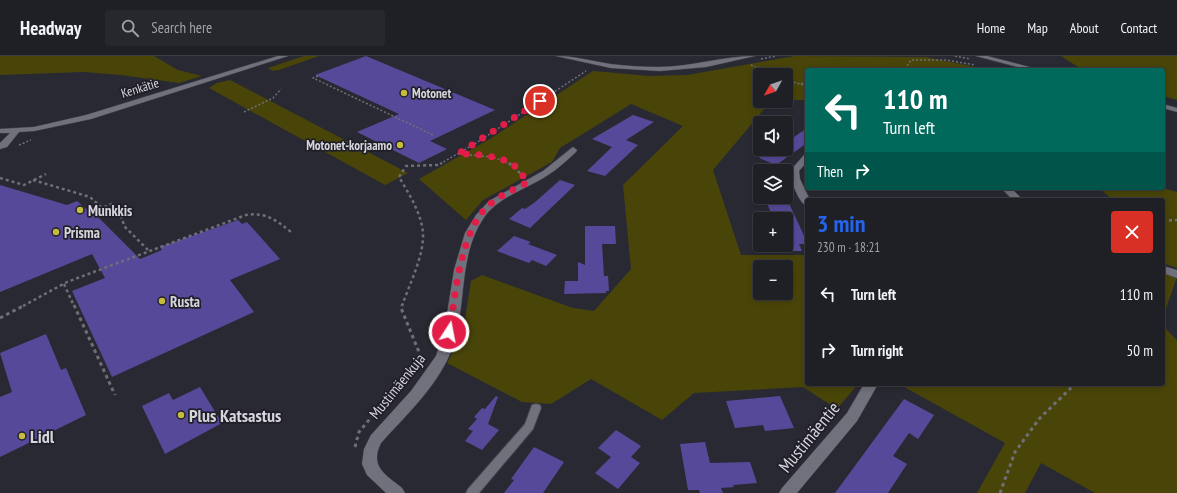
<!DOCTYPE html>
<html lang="en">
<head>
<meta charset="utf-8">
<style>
  body { margin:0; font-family:"PT Sans Narrow",sans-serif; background:#27272e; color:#f1f3f6; height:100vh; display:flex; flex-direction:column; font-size:15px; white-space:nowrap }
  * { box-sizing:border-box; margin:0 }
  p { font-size:13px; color:#a1a2a7 }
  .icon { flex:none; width:22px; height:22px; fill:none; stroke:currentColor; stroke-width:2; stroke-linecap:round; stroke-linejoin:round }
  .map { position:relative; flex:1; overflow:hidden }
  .side { position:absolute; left:805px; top:142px; width:360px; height:188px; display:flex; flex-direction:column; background:#1f1f26; border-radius:4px; box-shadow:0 2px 6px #0003,0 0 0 1px #3c3d43 }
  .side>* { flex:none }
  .banner { position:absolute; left:805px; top:12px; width:360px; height:122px; border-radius:4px; box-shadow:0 2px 6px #0003,0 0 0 1px #3c3d43; background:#00695c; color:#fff; overflow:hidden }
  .needle { width:26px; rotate:230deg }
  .fabs { position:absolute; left:753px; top:12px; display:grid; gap:8px }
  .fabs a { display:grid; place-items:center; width:40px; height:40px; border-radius:4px; background:#1f1f26; box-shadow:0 2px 6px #0003,0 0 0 1px #3c3d43; font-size:20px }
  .pin { position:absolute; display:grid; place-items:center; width:34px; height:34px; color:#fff; margin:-17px; border:2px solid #fff; border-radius:50%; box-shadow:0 1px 4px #0007 }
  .me { position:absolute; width:44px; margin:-22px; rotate:11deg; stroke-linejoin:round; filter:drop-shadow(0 0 3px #0008) }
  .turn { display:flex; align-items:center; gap:14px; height:84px; padding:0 12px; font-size:18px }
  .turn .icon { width:52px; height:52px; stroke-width:2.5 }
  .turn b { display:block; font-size:28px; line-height:34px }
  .then { display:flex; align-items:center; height:38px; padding:0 12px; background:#0003; gap:8px; font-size:15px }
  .round { display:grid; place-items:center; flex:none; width:42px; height:42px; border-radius:4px; background:#27272e }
  .overview { display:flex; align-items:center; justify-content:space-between; height:68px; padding:0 12px }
  h1 { font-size:24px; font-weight:800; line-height:30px; color:#2563eb }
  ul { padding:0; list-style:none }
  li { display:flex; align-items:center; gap:12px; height:56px; padding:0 12px }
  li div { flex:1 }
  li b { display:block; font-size:15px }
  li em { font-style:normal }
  header { display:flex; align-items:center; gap:24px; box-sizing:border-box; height:56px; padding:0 20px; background:#1f1f26; border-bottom:1px solid #3c3d43 }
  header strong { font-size:19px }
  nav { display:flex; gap:22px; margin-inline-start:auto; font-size:14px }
  .search { width:280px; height:36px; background:#27272e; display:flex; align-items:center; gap:10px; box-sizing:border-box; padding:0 14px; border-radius:4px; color:#a1a2a7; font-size:15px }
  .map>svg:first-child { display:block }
  .green { fill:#494509; fill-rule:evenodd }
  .building { fill:#57499a }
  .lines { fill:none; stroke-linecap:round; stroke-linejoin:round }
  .service-casing { stroke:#45444d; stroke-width:2 }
  .minor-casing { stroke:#45444d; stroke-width:1 }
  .secondary-casing { stroke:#45444d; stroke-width:1 }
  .path-far2 { stroke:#6f6f78; stroke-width:1.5; stroke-dasharray:2 2; stroke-linecap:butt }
  .path-far1 { stroke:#6f6f78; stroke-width:2.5; stroke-dasharray:3 3; stroke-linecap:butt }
  .path { stroke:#6f6f78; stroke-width:3; stroke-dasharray:3.5 3.5; stroke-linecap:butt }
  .service { fill:#71717d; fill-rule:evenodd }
  .minor { fill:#71717d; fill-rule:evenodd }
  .secondary { fill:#71717d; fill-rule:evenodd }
  .route { stroke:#e11d48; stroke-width:7; stroke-dasharray:0 12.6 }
  .poi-dot { fill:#c5bc3d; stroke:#201f29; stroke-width:1.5 }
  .labels { text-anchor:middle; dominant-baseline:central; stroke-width:3.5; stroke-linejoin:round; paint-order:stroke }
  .far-street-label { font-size:13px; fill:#d5d5dc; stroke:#201f29 }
  .far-poi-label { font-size:13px; font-weight:bold; fill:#d5d5dc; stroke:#201f29; text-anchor:start }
  .poi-label { font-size:15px; font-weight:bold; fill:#d5d5dc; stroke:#201f29; text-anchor:start }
  .street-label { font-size:15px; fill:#d5d5dc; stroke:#201f29 }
  .near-poi-label { font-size:18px; font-weight:bold; fill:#d5d5dc; stroke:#201f29; text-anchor:start }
  .near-street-label { font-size:18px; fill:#d5d5dc; stroke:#201f29 }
</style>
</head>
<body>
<header>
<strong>Headway</strong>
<div class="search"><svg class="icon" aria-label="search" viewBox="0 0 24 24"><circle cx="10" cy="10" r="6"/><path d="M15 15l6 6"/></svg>Search here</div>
<nav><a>Home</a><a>Map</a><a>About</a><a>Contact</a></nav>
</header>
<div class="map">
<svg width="1177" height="437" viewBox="0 0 1177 437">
  <rect width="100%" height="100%" fill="#292933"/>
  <!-- green -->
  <g class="green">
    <path d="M0 0H154L178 14 202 20 179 27 121 19 83 16 0 19Z"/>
    <path d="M304 0H319L279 14 273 15 268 12Z"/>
    <path d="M795 0 926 1 990 14H807V44H786V19H760V45H771L713 114 741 199H807V328H858L837 353 803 331 694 337 662 364 591 323 551 348 522 346 447 307 463 276 471 225 482 219 573 252 594 255 631 213 623 129 683 70 631 48 560 92 552 106 483 144 466 164 419 123 490 83 593 15 649 20 687 19ZM760 211H786V237H760Z"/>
    <path d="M1061 0H1177V44L1163 40V14H1083Z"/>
    <path d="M230 24 408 117 385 129 209 32 217 27Z"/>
    <path d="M1099 132H1163L1177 136V212L1163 207V144H1113Z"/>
    <path d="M1163 216 1177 221 1163 261Z"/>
    <path d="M1163 270 1177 284V437H1095L1041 407 1025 437H977L1005 387 899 328H1163Z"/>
  </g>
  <!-- building -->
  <g class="building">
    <path d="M366 0 495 54 430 85 447 93 419 107 357 76 399 58 315 19Z"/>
    <path d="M633 59 654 66 626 84 638 89 605 120 587 115 612 91 592 83Z"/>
    <path d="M807 72V87L776 109 759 102 772 93H786V78L794 81Z"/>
    <path d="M560 124 575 129 530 172 509 163 522 152 525 153 534 147Z"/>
    <path d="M0 129 67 149 77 145 93 159 95 158 140 203 162 194 160 191 238 164 242 168 247 166 280 203 230 224 254 256 112 321 72 235 105 222 92 198 0 236Z"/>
    <path d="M764 141H786L807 186V188H799L802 195H786V163H774Z"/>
    <path d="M585 170H615L616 188H602L604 220H608L609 235H606V237L564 238 565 225H578V206L585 209Z"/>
    <path d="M514 180 531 186 528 188 557 199 546 210 532 204 529 207 497 195Z"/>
    <path d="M46 278 61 314 66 312 86 359 0 401V341L12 336 0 297Z"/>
    <path d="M200 331 222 367 165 398 142 350 169 337 173 344Z"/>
    <path d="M496 340 498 341 488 368 499 374 482 394 465 385 473 375 468 373 477 363 474 361 482 352 485 353Z"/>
    <path d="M780 340 794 372 765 375 763 369 735 372 726 345Z"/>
    <path d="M904 343 934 359 918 383 909 377 893 400 907 408 888 437H835Z"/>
    <path d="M616 374 641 390 631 401 640 407 618 433 595 417 611 401 598 392Z"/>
    <path d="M705 386 710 407 750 406 757 427 733 429 734 431 721 432 723 437H700L699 434H688L680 388Z"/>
    <path d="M534 391 564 406 543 437H504L514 424 511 423Z"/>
  </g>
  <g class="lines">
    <!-- service casing -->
    <g class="service-casing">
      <path id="service" d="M536 348 540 349 541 352 533 373 479 437H466L468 433 525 368 532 349Z"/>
    </g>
    <!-- minor casing -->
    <g class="minor-casing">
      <g id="minor">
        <path d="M278 0H288L91 63 34 75 19 76 7 91 0 93V87L10 77H0V73L34 71 86 59Z"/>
        <path d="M573 91 577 94 576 96C567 104 558 113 548 119 527 133 497 141 483 163 458 201 467 248 453 290 440 328 407 358 381 387 369 411 386 419 402 432L405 437H386L367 419 362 408 364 393 371 379 411 335 436 300 445 271 454 214 465 177 476 159 489 145 543 115Z"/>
        <path d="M807 98V106L799 115 800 123 810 144H807V150C799 148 790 123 790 115L804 99Z"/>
        <path d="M1001 132H1011L1023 144H1013Z"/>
        <path d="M1163 210 1177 214V222L1163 217Z"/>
        <path d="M864 328H878L857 365 797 437H779L782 432 847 357Z"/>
      </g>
    </g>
    <!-- secondary casing -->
    <g class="secondary-casing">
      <g id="secondary">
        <path d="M556 0C574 0 592 5 610 8 626 10 642 11 659 11 691 11 723 0 755 0L706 11 660 15 611 12Z"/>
        <path d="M976 0H987L1041 14H1029Z"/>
        <path d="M1163 48 1177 52V56L1163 52Z"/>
      </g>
    </g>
    <!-- path-far2 -->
    <g class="path-far2">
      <path d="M955 0 970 3"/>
      <path d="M761 3 776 0"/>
      <path d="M751 9 772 19"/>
      <path d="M1047 12 1054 14"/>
      <path d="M893 14 905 13 911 4H946L975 9"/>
      <path d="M318 20 313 22 433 79"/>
      <path d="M786 24 807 30"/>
      <path d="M801 28 807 25"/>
      <path d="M244 56 273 42 281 33"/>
      <path d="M19 89 31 84"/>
      <path d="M458 98 493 101 510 108"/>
      <path d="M440 108 476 87 586 15"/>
    </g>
    <!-- path-far1 -->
    <g class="path-far1">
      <path d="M509 107 521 118"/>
      <path d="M0 122 24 129 46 118"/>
      <path d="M33 124 90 141 102 152 114 147"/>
      <path d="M105 152H111L122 162 124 170 148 194"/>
      <path d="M1163 165 1177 164"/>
      <path d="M64 228 74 250"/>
      <path d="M23 250 67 226 246 159C266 156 276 164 291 176"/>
      <path d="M402 250C409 229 424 200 423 178 422 158 409 138 399 121L406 110 438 109 442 107"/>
    </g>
    <!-- path -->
    <g class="path">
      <path d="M74 249 115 339"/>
      <path d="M0 262 25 249"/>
      <path d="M355 391 359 376 421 301 401 252 402 249"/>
      <path d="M1000 437 1015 396 1039 363 1075 328"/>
    </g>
    <!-- service -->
    <use href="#service" class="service"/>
    <!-- minor -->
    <use href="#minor" class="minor"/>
    <!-- secondary -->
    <use href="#secondary" class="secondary"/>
  </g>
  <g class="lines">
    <!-- route -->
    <path class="route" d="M449 276C456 239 459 183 484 154 495 141 513 134 528 126 524 122 520 115 516 111 501 99 476 98 458 98L540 45"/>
  </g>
  <!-- markers -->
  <g class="poi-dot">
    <circle cx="404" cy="37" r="4"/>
    <circle cx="400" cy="89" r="4"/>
    <circle cx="80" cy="154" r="4"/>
    <circle cx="56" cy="176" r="4"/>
    <circle cx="162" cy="245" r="4"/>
    <circle cx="181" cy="359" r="4"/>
    <circle cx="22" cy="380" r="4"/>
  </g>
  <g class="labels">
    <!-- far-street labels -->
    <g class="far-street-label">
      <text transform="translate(140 32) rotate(-17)">Kenkätie</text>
    </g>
    <!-- far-poi labels -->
    <g class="far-poi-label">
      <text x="412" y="37">Motonet</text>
      <text x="392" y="89" text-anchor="end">Motonet-korjaamo</text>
    </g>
    <!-- poi labels -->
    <g class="poi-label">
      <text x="88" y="154">Munkkis</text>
      <text x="64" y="176">Prisma</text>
      <text x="170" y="245">Rusta</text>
    </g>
    <!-- street labels -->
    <g class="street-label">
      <text transform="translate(397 330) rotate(-51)">Mustimäenkuja</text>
    </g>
    <!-- near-poi labels -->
    <g class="near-poi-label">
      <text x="189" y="359">Plus Katsastus</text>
      <text x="30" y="380">Lidl</text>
    </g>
    <!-- near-street labels -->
    <g class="near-street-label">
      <text transform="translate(809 381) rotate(-51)">Mustimäentie</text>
    </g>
  </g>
</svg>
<div class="fabs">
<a><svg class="needle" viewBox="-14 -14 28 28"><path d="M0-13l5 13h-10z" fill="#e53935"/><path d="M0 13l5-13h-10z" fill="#a1a2a7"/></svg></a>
<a><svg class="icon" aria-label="sound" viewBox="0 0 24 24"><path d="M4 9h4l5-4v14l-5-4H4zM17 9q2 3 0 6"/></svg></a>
<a><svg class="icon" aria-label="layers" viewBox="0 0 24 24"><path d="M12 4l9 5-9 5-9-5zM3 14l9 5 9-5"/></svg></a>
<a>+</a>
<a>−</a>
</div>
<div class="pin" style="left:540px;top:45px;background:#d93025"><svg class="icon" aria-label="arrive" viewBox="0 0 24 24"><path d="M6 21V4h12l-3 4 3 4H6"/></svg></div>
<svg class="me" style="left:449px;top:276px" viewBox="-20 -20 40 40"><circle r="17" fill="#e11d48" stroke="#fff" stroke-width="3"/><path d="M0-11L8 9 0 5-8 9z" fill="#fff"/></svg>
<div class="banner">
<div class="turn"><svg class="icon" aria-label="left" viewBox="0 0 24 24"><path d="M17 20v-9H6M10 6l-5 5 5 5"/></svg><div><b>110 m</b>Turn left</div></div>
<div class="then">Then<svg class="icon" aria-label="right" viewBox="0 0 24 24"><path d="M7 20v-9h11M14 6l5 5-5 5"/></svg></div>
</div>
<section class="side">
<div class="overview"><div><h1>3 min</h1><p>230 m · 18:21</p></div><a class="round" style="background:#d93025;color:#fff"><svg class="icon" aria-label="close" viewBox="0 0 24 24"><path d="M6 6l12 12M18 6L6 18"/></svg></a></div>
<ul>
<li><svg class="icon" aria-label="left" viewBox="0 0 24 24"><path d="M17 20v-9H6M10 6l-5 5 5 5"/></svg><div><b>Turn left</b></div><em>110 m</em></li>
<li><svg class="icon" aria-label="right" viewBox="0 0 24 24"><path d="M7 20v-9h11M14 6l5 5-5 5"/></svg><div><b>Turn right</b></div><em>50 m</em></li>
</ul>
</section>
</div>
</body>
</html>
